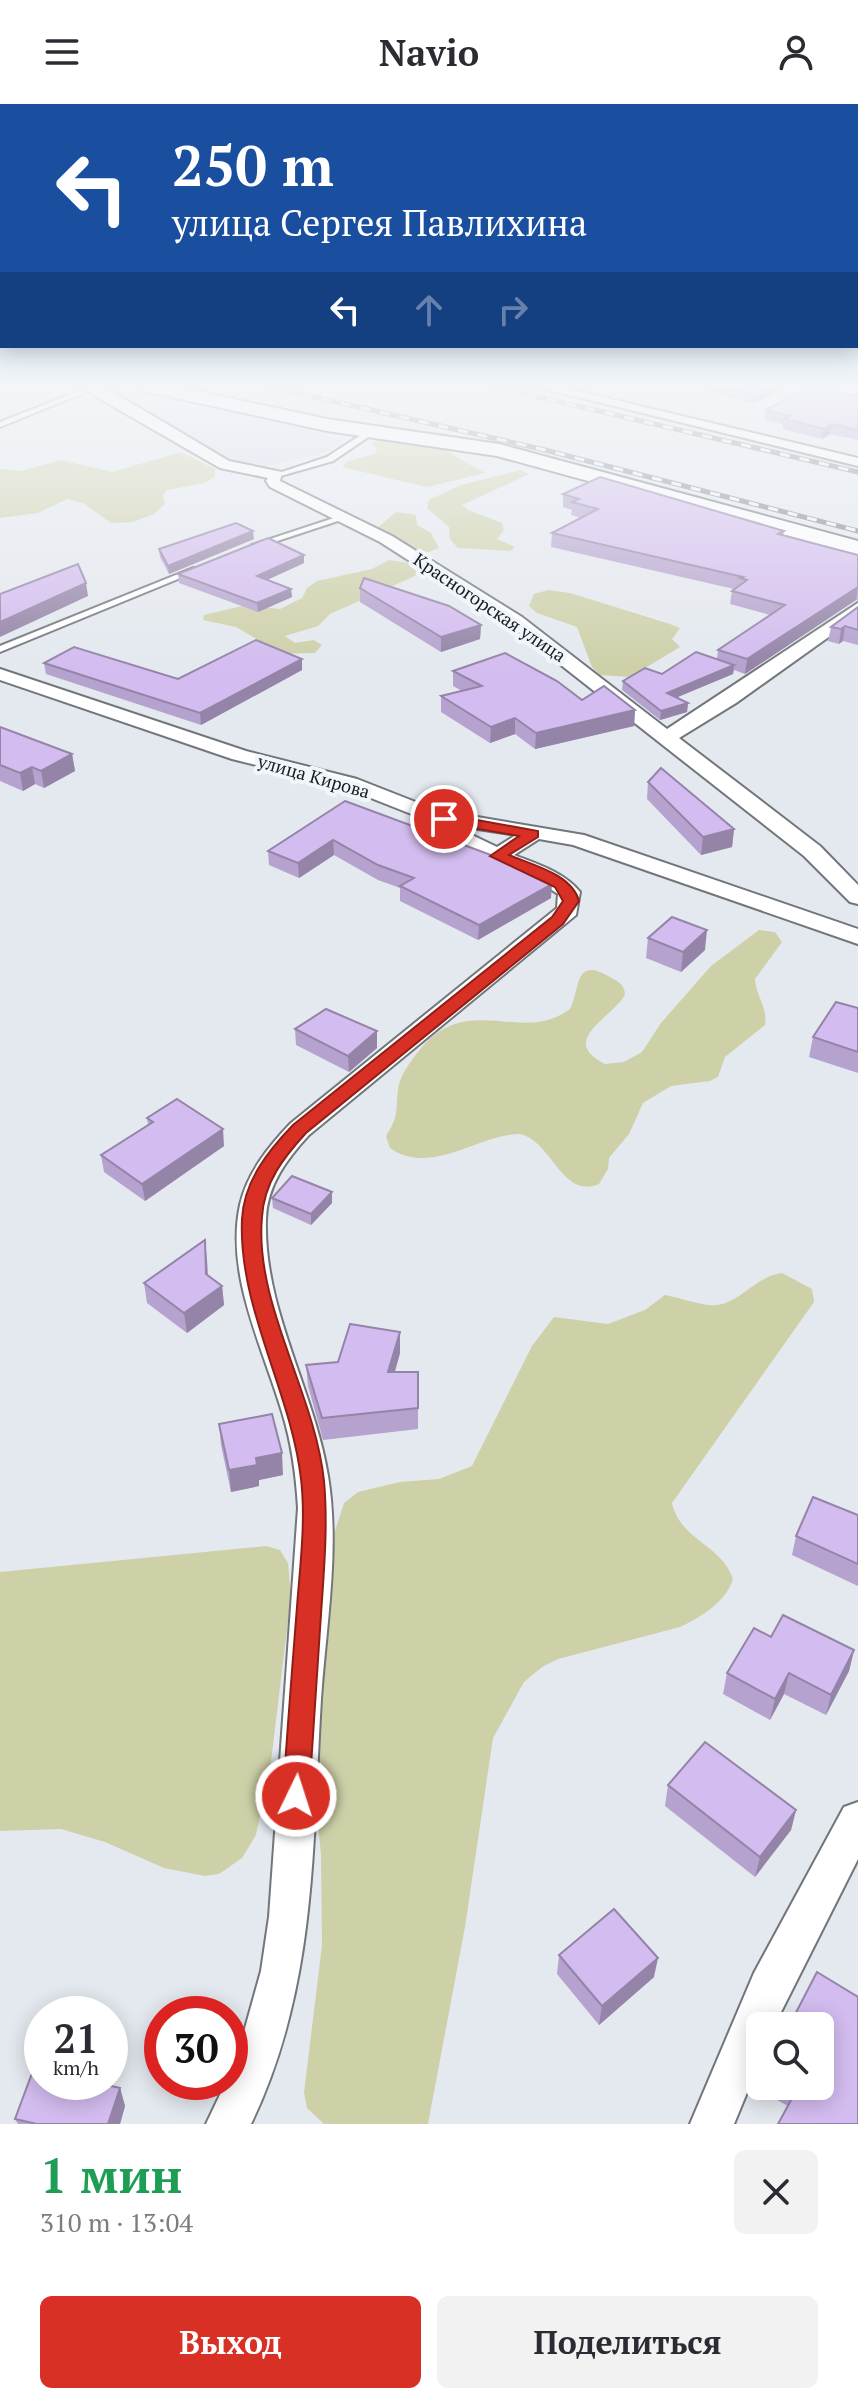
<!DOCTYPE html>
<html lang="ru">
<head>
<meta charset="utf-8">
<style>
  body { margin:0; font-family:"PT Serif",serif; background:#f2f2f3; color:#2b2b33; height:100vh; display:flex; flex-direction:column; font-size:30px; white-space:nowrap }
  * { box-sizing:border-box; margin:0 }
  p { font-size:26px; color:#7c7c81 }
  .icon { flex:none; width:44px; height:44px; fill:none; stroke:currentColor; stroke-width:2; stroke-linecap:round; stroke-linejoin:round }
  .map { position:relative; height:2020px; overflow:hidden }
  .sheet { display:flex; flex-direction:column; background:#fff; flex:1 }
  .sheet>* { flex:none }
  .banner { position:absolute; left:0px; top:0px; width:858px; height:244px; box-shadow:0 4px 20px #0003; background:#1a4fa0; color:#fff; overflow:hidden }
  .fabs { position:absolute; left:746px; top:1908px; display:grid; gap:16px }
  .fabs a { display:grid; place-items:center; width:88px; height:88px; border-radius:12px; background:#fff; box-shadow:0 4px 20px #0003; font-size:40px }
  .speed { position:absolute; left:24px; top:1892px; display:flex; gap:16px; font-size:40px; font-weight:700; text-align:center }
  .speed>* { display:grid; place-content:center; width:104px; height:104px; border-radius:50%; background:#fff; box-shadow:0 4px 20px #0003; line-height:1 }
  .speed small { font-size:20px; font-weight:400 }
  .speed .limit { border:12px solid #d22; background:#fff; color:#111 }
  .pin { position:absolute; display:grid; place-items:center; width:68px; height:68px; color:#fff; margin:-34px; border:4px solid #fff; border-radius:50%; box-shadow:0 2px 8px #0007 }
  .me { position:absolute; width:88px; margin:-44px; rotate:4deg; stroke-linejoin:round; filter:drop-shadow(0 0 6px #0008) }
  .turn { display:flex; align-items:center; gap:28px; height:168px; padding:0 40px; font-size:36px }
  .turn .icon { width:104px; height:104px; stroke-width:2.5 }
  .turn b { display:block; font-size:56px; line-height:68px }
  .lanes { display:flex; align-items:center; height:76px; padding:0 40px; background:#0003; justify-content:center; gap:40px; direction:ltr }
  .lanes .off { opacity:.35 }
  .round { display:grid; place-items:center; flex:none; width:84px; height:84px; border-radius:12px; background:#f2f2f3 }
  .headline { display:flex; align-items:center; justify-content:space-between; height:136px; padding:0 40px }
  h1 { font-size:48px; font-weight:600; line-height:60px; color:#1e9e55 }
  .button { display:flex; gap:16px; margin-top:auto; padding:16px 40px }
  .button a { flex:1; height:92px; border-radius:12px; background:#d93025; color:#fff; font-size:32px; font-weight:600; line-height:92px; text-align:center }
  .button a+a { background:#f2f2f3; color:#2b2b33 }
  header { display:flex; justify-content:space-between; align-items:center; height:104px; padding:0 40px; background:#fff; font-size:36px; font-weight:600 }
  .map>svg:first-child { display:block }
  .built { fill:#d5deeb }
  .green { fill:#ced0a8 }
  .lines { fill:none; stroke-linecap:round; stroke-linejoin:round }
  .service-casing { stroke:#72767b; stroke-width:4 }
  .minor-casing { stroke:#72767b; stroke-width:4 }
  .secondary-casing { stroke:#72767b; stroke-width:4 }
  .service { fill:#fff; fill-rule:evenodd }
  .minor { fill:#fff; fill-rule:evenodd }
  .secondary { fill:#fff; fill-rule:evenodd }
  .rail-casing { stroke:#7f8387; stroke-width:5 }
  .rail { stroke:#f1f6fc; stroke-width:3; stroke-dasharray:10; stroke-linecap:butt }
  .wall { fill:#b5a2ce }
  .shaded-wall { fill:#9484a7 }
  .building { fill:#d3bcef; stroke:#9484a7; stroke-width:2 }
  .route { fill:#d93025; stroke:#8d1f18; stroke-width:2 }
  .labels { text-anchor:middle; dominant-baseline:central; stroke-width:8; stroke-linejoin:round; paint-order:stroke }
  .far-street-label { font-size:18px; fill:#1b1d1f; stroke:#f1f6fc }
</style>
</head>
<body>
<header><svg class="icon" aria-label="menu" viewBox="0 0 24 24"><path d="M4 6h16M4 12h16M4 18h16"/></svg>Navio<svg class="icon" aria-label="person" viewBox="0 0 24 24"><circle cx="12" cy="8" r="4"/><path d="M4 21q1-7 8-7t8 7"/></svg></header>
<div class="map">
<svg width="858" height="2020" viewBox="0 0 858 2020">
  <rect width="100%" height="100%" fill="#e4e9ef"/>
  <!-- built -->
  <path class="built" d="M204 301 259 309 344 338 324 349 255 365 239 361 152 314Z"/>
  <!-- green -->
  <g class="green">
    <path d="M387 334 443 345 485 369 427 383 342 363 348 357 374 350 377 347 372 338Z"/>
    <path d="M181 348 215 365V373L204 379 167 386 163 391 165 400 154 410 133 418 111 419 83 399 67 395 38 409 0 414V365L21 367 61 356 112 368Z"/>
    <path d="M521 366 529 370 462 401 468 406 502 419 504 426 497 435 515 443 511 447 458 444 450 435 449 423 427 404 429 396 461 381Z"/>
    <path d="M396 408 416 411 417 421 431 429 439 444 425 449 377 424Z"/>
    <path d="M389 456 408 459 417 468 415 472 330 510 318 522 285 532 295 539 314 536 322 541 315 549 282 550 236 523 203 516 204 511 246 501 280 505 302 494 307 484 317 477 372 465Z"/>
    <path d="M548 486 570 489 670 520 680 524 672 535 680 543 630 573 600 571 592 563 577 523 537 509 529 502 534 490Z"/>
    <path d="M759 826 775 828 782 838 755 875C756 892 768 904 765 921L725 953 718 973 710 977 671 982 643 999 629 1030 609 1054 608 1065 599 1080C562 1096 552 1037 520 1030 478 1030 431 1073 390 1044L386 1032C400 1010 395 1008 398 986 399 972 413 954 422 943 470 888 522 941 570 905 580 886 574 852 608 872 617 877 624 879 625 890 616 912 556 936 605 960L624 958 642 948 661 919 711 862Z"/>
    <path d="M782 1169 812 1185 814 1198 672 1399C680 1436 722 1441 733 1475 727 1497 700 1514 680 1523L558 1555 542 1563 524 1578 493 1634 465 1823 428 2020H324L307 2004 304 1989 322 1841 321 1751 314 1678 332 1436 344 1399 358 1388 400 1378 439 1375 472 1362 532 1242 554 1213 608 1220 645 1206 665 1191C680 1194 694 1199 708 1201 737 1205 754 1172 782 1169Z"/>
    <path d="M266 1442 280 1446 288 1459 291 1492 270 1666 256 1731 242 1754 219 1770 205 1772 164 1764 105 1738 61 1725 0 1727V1468Z"/>
  </g>
  <g class="lines">
    <!-- service casing -->
    <g class="service-casing">
      <g id="service">
        <path d="M94 281 96 284 0 323V318Z"/>
        <path d="M370 325 377 327 333 357 277 373 273 371 327 353Z"/>
        <path d="M340 412 347 414 259 443 252 441Z"/>
        <path d="M193 464 200 466 0 548V542Z"/>
      </g>
    </g>
    <!-- minor casing -->
    <g class="minor-casing">
      <g id="minor">
        <path d="M87 281H101L229 357 282 368 280 377 392 432 522 513 667 625 858 499V512L736 599 679 634 820 742 858 781V800L850 798 804 752 510 521 380 438 270 383 266 377 268 374 220 364 95 292Z"/>
        <path d="M529 281H552L858 354V362Z"/>
        <path d="M816 281 858 285V293L818 284Z"/>
        <path d="M0 565 246 647 357 675 436 706 584 731 858 825V840L573 741 539 735 514 751C537 760 564 768 580 788L576 811 309 1031C287 1055 267 1081 266 1115 263 1205 314 1285 328 1372 340 1445 326 1522 321 1595 312 1744 317 1882 251 2020H206L226 1978H230L261 1867 269 1813 298 1404C296 1371 292 1340 282 1308 263 1244 225 1170 240 1101 247 1069 269 1042 291 1019L557 804 558 790 538 777 425 723 424 715 343 683 232 655 0 576ZM451 721 516 731 497 743Z"/>
        <path d="M858 1698V1755L774 1922H760V1957L734 2020H690L754 1869 844 1703Z"/>
      </g>
    </g>
    <!-- secondary casing -->
    <g class="secondary-casing">
      <path id="secondary" d="M134 281H169L327 315 499 340 858 437V451L497 352 327 327 144 287Z"/>
    </g>
    <!-- service -->
    <use href="#service" class="service"/>
    <!-- minor -->
    <use href="#minor" class="minor"/>
    <!-- secondary -->
    <use href="#secondary" class="secondary"/>
    <!-- rail casing -->
    <g class="rail-casing">
      <g id="rail">
        <path d="M263 281 545 346 858 427"/>
        <path d="M488 281 858 368"/>
      </g>
    </g>
    <!-- rail -->
    <use href="#rail" class="rail"/>
  </g>
  <!-- wall -->
  <g class="wall">
    <path d="M705 281H789L754 299 704 286Z"/>
    <path d="M858 292V336L830 330 822 335 783 325V320L765 316 766 306Z"/>
    <path d="M563 390 784 427 783 432 858 451V497L856 496 745 570 734 566 733 570 677 593 688 599 687 608 660 616 622 586 623 577 662 570 717 555 718 546 770 511 730 500 732 487 734 485 551 443 552 429 581 414 571 411 572 406 563 403Z"/>
    <path d="M254 435 169 470 160 453 159 445Z"/>
    <path d="M304 459 267 476 291 485 292 493 258 508 179 479 178 470Z"/>
    <path d="M360 484 481 521 480 535 441 548 360 498Z"/>
    <path d="M858 503V541L843 537 839 540 828 537 831 523Z"/>
    <path d="M302 555V566L201 621 46 570 44 559 178 575Z"/>
    <path d="M453 567 635 606 634 622 535 645 515 630 490 639 441 608V592L462 587 453 582Z"/>
    <path d="M0 623 72 650 75 667 44 684 35 680 23 687 0 677Z"/>
    <path d="M648 678 734 725 732 743 701 751 647 695Z"/>
    <path d="M345 697 551 794 478 836 400 797V784L378 776 334 751 299 774 269 761 268 747Z"/>
    <path d="M648 834 705 846 681 868 646 854Z"/>
    <path d="M858 904V969L809 953 813 933Z"/>
    <path d="M295 925 377 927V944L349 968 296 941Z"/>
    <path d="M147 1014 224 1042 145 1097 104 1068 101 1051 148 1021Z"/>
    <path d="M332 1088V1099L311 1121 273 1104 272 1094Z"/>
    <path d="M207 1156 208 1171 222 1182 224 1201 187 1229 147 1199 144 1179Z"/>
    <path d="M400 1228V1249L395 1268H418V1325L323 1336 308 1282 306 1261 338 1258Z"/>
    <path d="M219 1320 283 1371 259 1376V1382L231 1388 221 1341Z"/>
    <path d="M858 1411V1482L792 1451 796 1432Z"/>
    <path d="M771 1533 854 1546 849 1567 826 1611 784 1590 770 1616 723 1590 727 1569Z"/>
    <path d="M668 1681 796 1706 791 1726 755 1773 665 1702Z"/>
    <path d="M559 1851 654 1873 599 1921 557 1870Z"/>
    <path d="M782 1982H820L788 2002 777 1996Z"/>
    <path d="M120 1984 125 2002 120 2020H18L15 2015Z"/>
  </g>
  <!-- shaded-wall -->
  <g class="shaded-wall">
    <path d="M776 281H789L754 299 755 291Z"/>
    <path d="M832 320 830 330 822 335 824 325Z"/>
    <path d="M253 427 254 435 169 470 168 462Z"/>
    <path d="M304 451V459L258 480 257 472Z"/>
    <path d="M86 479 88 492 0 533V518Z"/>
    <path d="M858 483 856 496 745 570 747 555Z"/>
    <path d="M291 485 292 493 258 508 257 499Z"/>
    <path d="M481 521 480 535 441 548V533Z"/>
    <path d="M845 522 843 537 839 540 841 525Z"/>
    <path d="M302 555V566L201 621 200 609Z"/>
    <path d="M734 561 733 570 666 598 667 589Z"/>
    <path d="M688 599 687 608 660 616 661 607Z"/>
    <path d="M635 606 634 622 535 645 536 629Z"/>
    <path d="M515 614V630L490 639 491 623Z"/>
    <path d="M72 650 75 667 44 684 41 667Z"/>
    <path d="M32 663 35 680 23 687 20 669Z"/>
    <path d="M734 725 732 743 701 751 703 733Z"/>
    <path d="M333 736 334 751 299 774 298 759Z"/>
    <path d="M552 780 551 794 478 836 479 821Z"/>
    <path d="M707 826 705 846 681 868 683 848Z"/>
    <path d="M377 927V944L349 968 348 952Z"/>
    <path d="M223 1025 224 1042 145 1097 142 1080Z"/>
    <path d="M332 1088V1099L311 1121V1110Z"/>
    <path d="M205 1136 207 1156 208 1190 206 1170Z"/>
    <path d="M222 1182 224 1201 187 1229 184 1209Z"/>
    <path d="M400 1228V1249L388 1290V1268Z"/>
    <path d="M282 1349 283 1371 259 1376V1382L231 1388 229 1366 256 1354Z"/>
    <path d="M854 1546 849 1567 826 1611 831 1591Z"/>
    <path d="M789 1569 784 1590 770 1616 775 1595Z"/>
    <path d="M796 1706 791 1726 755 1773 760 1753Z"/>
    <path d="M658 1854 654 1873 599 1921 602 1902Z"/>
    <path d="M120 1984 125 2002 120 2020H108Z"/>
  </g>
  <!-- building -->
  <g class="building">
    <path d="M714 281H776L755 291Z"/>
    <path d="M812 282 858 292V326L832 320 824 325 784 315 790 312 766 306Z"/>
    <path d="M600 373 784 427 778 430 858 451V483L747 555 718 546 785 501 732 487 747 476 740 474 743 473 552 429 598 405 572 398 579 395 563 390Z"/>
    <path d="M236 419 253 427 168 462 159 445Z"/>
    <path d="M268 434 304 451 257 472 291 485 257 499 178 470Z"/>
    <path d="M78 460 86 479 0 518V490Z"/>
    <path d="M364 474 449 502 481 521 441 533 360 484Z"/>
    <path d="M858 503V526L845 522 841 525 831 523Z"/>
    <path d="M256 536 302 555 200 609 44 559 74 543 178 575Z"/>
    <path d="M696 548 734 561 667 589 688 599 661 607 623 577 645 564 662 570Z"/>
    <path d="M505 549 557 577 582 596 604 582 635 606 536 629 515 614 491 623 441 592 482 582 453 567Z"/>
    <path d="M0 623 72 650 41 667 32 663 20 669 0 661Z"/>
    <path d="M661 664 734 725 703 733 648 678Z"/>
    <path d="M345 697 510 758 552 780 479 821 400 782 414 774 378 761 333 736 298 759 268 747Z"/>
    <path d="M672 813 707 826 683 848 648 834Z"/>
    <path d="M836 898 858 904V948L813 933Z"/>
    <path d="M326 905 377 927 348 952 295 925Z"/>
    <path d="M177 995 223 1025 142 1080 101 1051 153 1018 147 1014Z"/>
    <path d="M292 1072 332 1088 311 1110 272 1094Z"/>
    <path d="M205 1136 206 1170 222 1182 184 1209 144 1179Z"/>
    <path d="M350 1220 400 1228 388 1268H418V1304L322 1314 306 1261 338 1258Z"/>
    <path d="M272 1310 282 1349 256 1354 257 1361 229 1366 219 1320Z"/>
    <path d="M813 1393 858 1411V1460L796 1432Z"/>
    <path d="M783 1511 854 1546 831 1591 789 1569 775 1595 727 1569 754 1524 771 1533Z"/>
    <path d="M705 1638 796 1706 760 1753 668 1681Z"/>
    <path d="M614 1805 658 1854 602 1902 559 1851Z"/>
    <path d="M817 1868 858 1893V2020H778L796 1987 788 1982H820V1922H789Z"/>
    <path d="M34 1964 42 1966V1978H94L120 1984 108 2020H37L15 2015Z"/>
  </g>
  <!-- sky -->
  <linearGradient id="sky" x2="0" y2="1"><stop stop-color="#71b0d3"/><stop offset="0.5" stop-color="#f3f5f8"/><stop offset="1" stop-color="#f3f5f8" stop-opacity="0"/></linearGradient>
  <rect width="858" height="564" fill="url(#sky)"/>
  <!-- route -->
  <path class="route" d="M444 710 538 727V733L509 751C532 761 572 770 579 797L563 820 306 1029C284 1053 264 1078 262 1113 254 1200 315 1289 324 1377 328 1421 324 1466 321 1510 317 1571 313 1631 309 1692L305 1701 296 1704 287 1701 283 1692C287 1629 292 1566 297 1503 300 1462 306 1417 301 1375 291 1287 238 1204 242 1115 244 1077 268 1047 293 1021L552 813 563 797 555 783 490 752 519 732 439 718V712Z"/>
  <g class="labels">
    <!-- far-street labels -->
    <g class="far-street-label">
      <text transform="translate(490 503) rotate(34)">Красногорская улица</text>
      <text transform="translate(314 672) rotate(16)">улица Кирова</text>
    </g>
  </g>
</svg>
<div class="fabs">
<a><svg class="icon" aria-label="search" viewBox="0 0 24 24"><circle cx="10" cy="10" r="6"/><path d="M15 15l6 6"/></svg></a>
</div>
<div class="speed"><div>21<small>km/h</small></div><div class="limit">30</div></div>
<div class="pin" style="left:444px;top:715px;background:#d93025"><svg class="icon" aria-label="arrive" viewBox="0 0 24 24"><path d="M6 21V4h12l-3 4 3 4H6"/></svg></div>
<svg class="me" style="left:296px;top:1692px" viewBox="-20 -20 40 40"><circle r="17" fill="#d93025" stroke="#fff" stroke-width="3"/><path d="M0-11L8 9 0 5-8 9z" fill="#fff"/></svg>
<div class="banner">
<div class="turn"><svg class="icon" aria-label="left" viewBox="0 0 24 24"><path d="M17 20v-9H6M10 6l-5 5 5 5"/></svg><div><b>250 m</b>улица Сергея Павлихина</div></div>
<div class="lanes"><svg class="icon" aria-label="left" viewBox="0 0 24 24"><path d="M17 20v-9H6M10 6l-5 5 5 5"/></svg><svg class="icon off" aria-label="ahead" viewBox="0 0 24 24"><path d="M12 20V5M6 11l6-6 6 6"/></svg><svg class="icon off" aria-label="right" viewBox="0 0 24 24"><path d="M7 20v-9h11M14 6l5 5-5 5"/></svg></div>
</div>
</div>
<section class="sheet">
<div class="headline"><div><h1>1 мин</h1><p>310 m · 13:04</p></div><a class="round"><svg class="icon" aria-label="close" viewBox="0 0 24 24"><path d="M6 6l12 12M18 6L6 18"/></svg></a></div>
<div class="button"><a>Выход</a><a>Поделиться</a></div>
</section>
</body>
</html>
